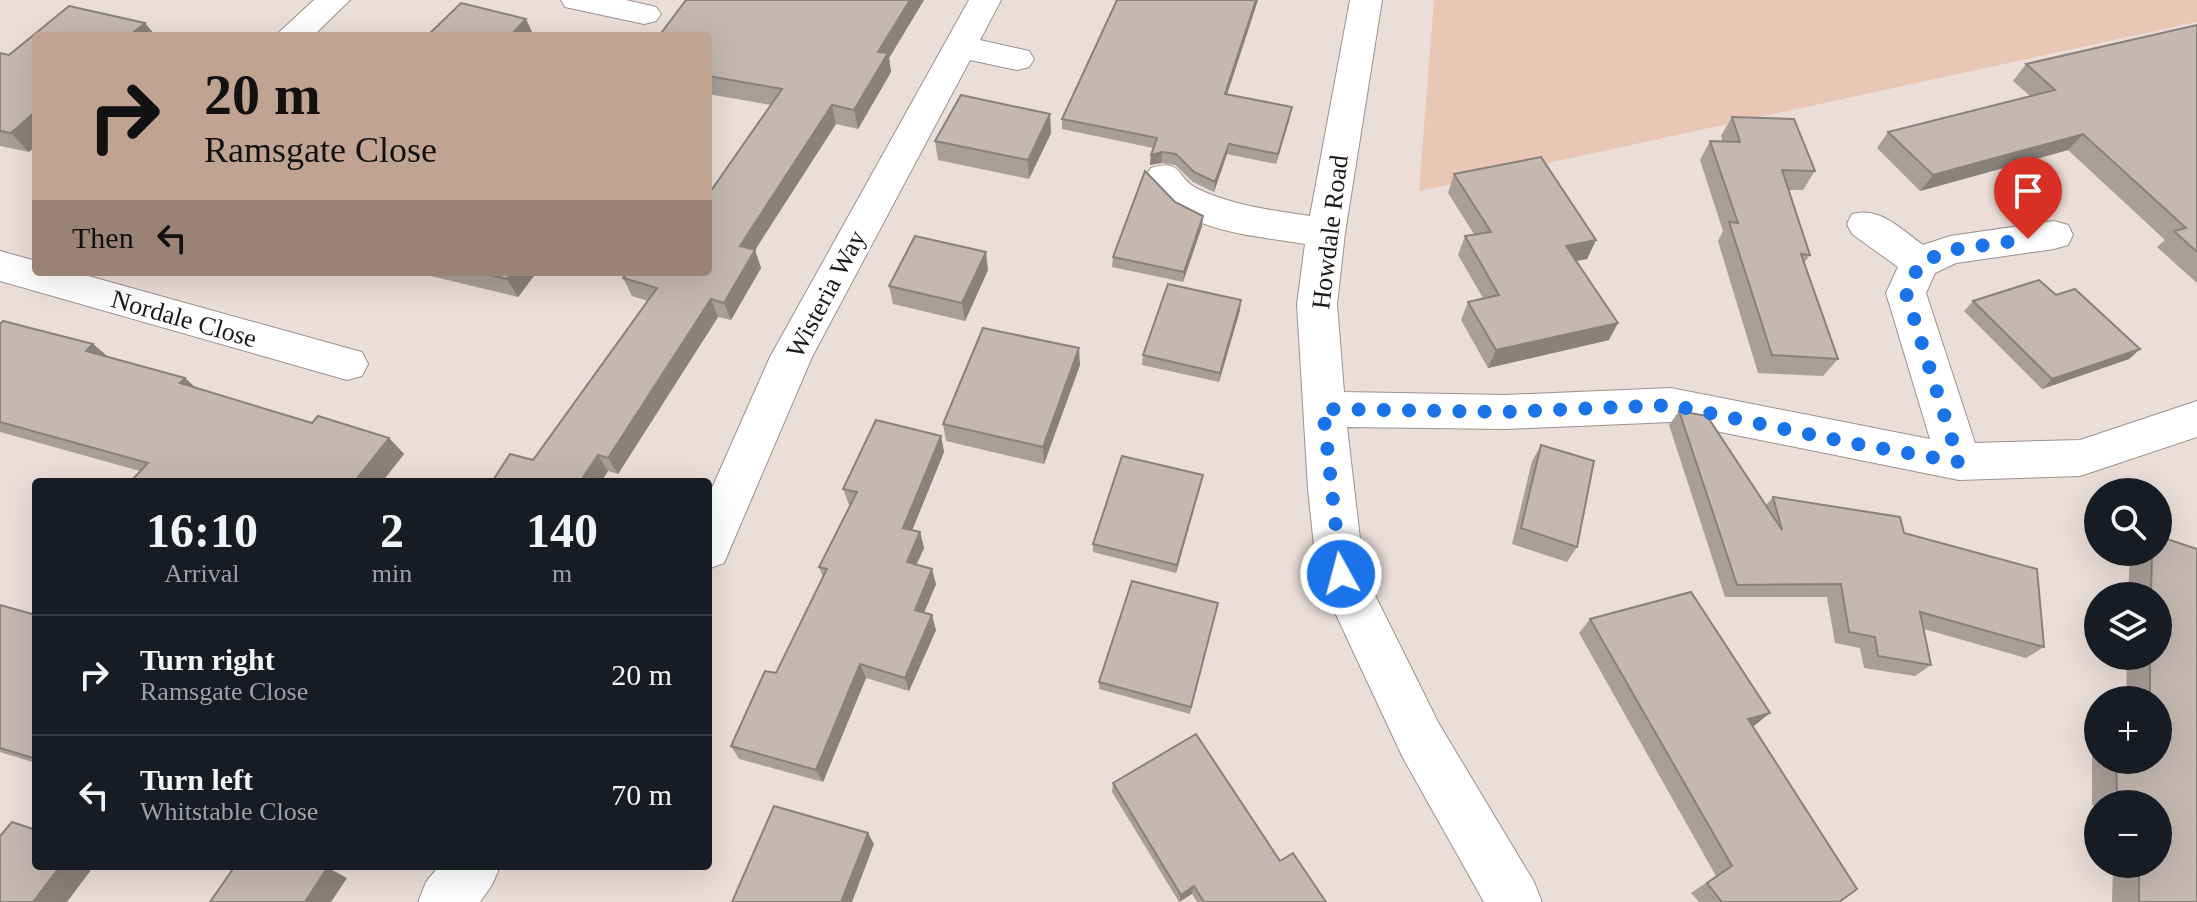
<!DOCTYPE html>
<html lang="en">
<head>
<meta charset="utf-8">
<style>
  body { margin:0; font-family:"Times New Roman",serif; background:#20242c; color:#f1f3f6; height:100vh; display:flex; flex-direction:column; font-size:30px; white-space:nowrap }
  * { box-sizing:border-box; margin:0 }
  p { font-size:26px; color:#9ea1a6 }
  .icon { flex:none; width:44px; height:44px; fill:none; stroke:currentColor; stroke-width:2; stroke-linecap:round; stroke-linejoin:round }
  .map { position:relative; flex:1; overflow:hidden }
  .drawer { position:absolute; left:32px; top:478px; width:680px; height:392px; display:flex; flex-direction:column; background:#171b24; border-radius:8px; box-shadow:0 8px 32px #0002 }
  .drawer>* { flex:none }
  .hud { position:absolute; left:32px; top:32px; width:680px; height:244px; border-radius:8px; box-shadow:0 8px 32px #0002; background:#c1a391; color:#111; overflow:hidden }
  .controls { position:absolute; left:2084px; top:478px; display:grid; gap:16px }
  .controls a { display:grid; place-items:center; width:88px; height:88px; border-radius:50%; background:#171b24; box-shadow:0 8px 32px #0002; font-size:40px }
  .pin { position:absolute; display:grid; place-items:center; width:68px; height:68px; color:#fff; margin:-82px -34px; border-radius:50% 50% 50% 0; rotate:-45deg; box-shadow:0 0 8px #0007 }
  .pin .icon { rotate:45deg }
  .me { position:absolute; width:88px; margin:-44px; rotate:353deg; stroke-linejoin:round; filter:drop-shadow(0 0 6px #0008) }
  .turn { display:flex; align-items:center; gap:28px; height:168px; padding:0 40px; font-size:36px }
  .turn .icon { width:104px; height:104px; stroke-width:2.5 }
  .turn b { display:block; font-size:56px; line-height:68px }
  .then { display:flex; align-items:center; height:76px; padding:0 40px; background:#0003; gap:16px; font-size:30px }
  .eta { display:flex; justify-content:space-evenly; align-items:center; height:136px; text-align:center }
  .eta b { font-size:48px; font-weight:600; line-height:56px }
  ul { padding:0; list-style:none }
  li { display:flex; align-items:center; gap:24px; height:120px; padding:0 40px; border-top:2px solid #363941 }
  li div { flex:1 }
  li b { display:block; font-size:30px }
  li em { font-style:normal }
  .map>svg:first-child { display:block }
  .green { fill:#e9c7b5 }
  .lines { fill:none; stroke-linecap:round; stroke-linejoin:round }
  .minor-casing { stroke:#9e928c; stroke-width:2 }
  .minor { fill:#fff; fill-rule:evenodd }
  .wall { fill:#a99e98 }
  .shaded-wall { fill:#8a817c }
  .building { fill:#c5b8b1; stroke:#8a817c; stroke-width:2 }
  .route { stroke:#1a73e8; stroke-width:14; stroke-dasharray:0 25.2 }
  .labels { text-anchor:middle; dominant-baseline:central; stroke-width:7; stroke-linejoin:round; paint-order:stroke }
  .street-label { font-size:26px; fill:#1c1815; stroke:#fff }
</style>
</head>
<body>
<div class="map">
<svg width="2197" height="902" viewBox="0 0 2197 902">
  <rect width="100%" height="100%" fill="#ebddd7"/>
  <!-- green -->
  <path class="green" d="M1434 0H2197V22L1419 191Z"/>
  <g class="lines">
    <!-- minor casing -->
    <g class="minor-casing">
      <g id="minor">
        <path d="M314 0H350L313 36H275Z"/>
        <path d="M561 0H626L656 7 661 14 656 21 644 24 565 7Z"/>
        <path d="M969 0H1001L980 40 1029 51 1034 59 1029 67 1017 70 970 60 812 357 724 563 708 569V497L770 357Z"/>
        <path d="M1350 0H1382L1345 233 1337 304 1344 392 1505 395 1671 388 1930 439 1886 293 1898 267 1852 234 1847 224 1852 214C1880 206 1902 230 1923 245L1950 236 2054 221 2068 225 2073 235 2068 245 2054 249 1956 263 1935 273 1926 293 1975 443 2080 440 2197 401V437L2080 476 1959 480 1671 422 1505 429 1347 427 1364 573 1439 724 1534 882 1542 902H1484L1403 758 1317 574 1308 489 1297 304 1305 244C1247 234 1179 233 1145 177L1151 168C1183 158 1176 179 1198 189 1234 206 1271 210 1310 216Z"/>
        <path d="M0 251 36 261V272H74L347 348 362 352 368 364 362 376 347 380 0 281Z"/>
        <path d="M439 866H500L492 885 480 902H418L426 882Z"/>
      </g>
    </g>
    <!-- minor -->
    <use href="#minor" class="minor"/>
  </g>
  <!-- wall -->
  <g class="wall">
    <path d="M686 0H924L889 58 891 72 858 129 836 124 755 250 761 268 731 320 718 317 618 474 608 471 601 482H492L533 460 648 301 632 296 623 278 708 272 771 105 708 94V36Z"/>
    <path d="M1117 0H1258L1227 94 1290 117 1276 164 1227 154 1214 192 1193 182 1175 165 1161 163 1150 165 1153 148 1062 129V119Z"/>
    <path d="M2197 25V283L2157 247 2165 240 2068 150 1920 191 1877 148 1888 132 2030 96 2013 81 2026 64Z"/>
    <path d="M36 36 29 152 0 146V53L9 55Z"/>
    <path d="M1050 114 1051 133 1029 179 938 160 935 141Z"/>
    <path d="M1732 117 1815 171 1803 190H1789L1810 255 1804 263 1838 359 1823 376 1758 373 1718 241 1723 231 1700 160 1710 141 1723 142 1721 136Z"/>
    <path d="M1454 174 1596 240 1587 259 1577 261 1609 340 1488 368 1461 320 1468 302 1483 298 1458 255 1465 236 1474 234 1448 193Z"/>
    <path d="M1175 202 1202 226 1183 282 1112 267 1113 257Z"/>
    <path d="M988 270 965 321 893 304 889 286Z"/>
    <path d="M414 272H537L518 297Z"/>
    <path d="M2056 295 2140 349 2129 359 2042 389 1964 311 1973 301Z"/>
    <path d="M1240 310 1219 382 1142 365 1143 355Z"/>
    <path d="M0 324 93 344 107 356 185 378 196 388 312 423 389 438 404 454 382 482H130L140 471 0 432Z"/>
    <path d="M1080 365 1044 464 946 441 943 424Z"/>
    <path d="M1679 411 1766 505 1773 497 1904 533 2044 647 2026 658 1924 629 1931 665 1915 676 1864 668 1860 648 1835 643 1827 597H1725L1669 425Z"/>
    <path d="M941 436 944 452 912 530 920 532 924 548 916 565 936 584 924 613 936 630 909 691 866 678 823 782 739 759 731 746 776 673 823 577 819 567 850 505H849L843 489Z"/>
    <path d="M1541 445 1577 547 1567 562 1512 544 1532 461Z"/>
    <path d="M1201 484 1176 573 1093 552V544Z"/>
    <path d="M2130 552H2158L2197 902H2112L2113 864H2158V804H2098V807L2092 805V738L2098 735V760H2158V700H2126L2127 656H2158V596H2128Z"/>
    <path d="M1218 603 1190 714 1099 689V682Z"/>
    <path d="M0 605 36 615V763L0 752Z"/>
    <path d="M1590 619 1770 713 1752 726 1839 902H1699L1691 893 1716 876 1579 633Z"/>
    <path d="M1113 783 1280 861 1326 902H1197L1192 894 1179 902 1112 792Z"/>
  </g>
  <!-- shaded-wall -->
  <g class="shaded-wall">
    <path d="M910 0H924L889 58 891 72 858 129 854 110 878 52Z"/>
    <path d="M1256 0H1258L1224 104 1225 94Z"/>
    <path d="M526 19 534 36H510Z"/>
    <path d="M145 23 156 36H129Z"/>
    <path d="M832 105 836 124 746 264 740 246Z"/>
    <path d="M1292 107 1290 117 1276 164 1278 154Z"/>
    <path d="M36 111V146L29 152 11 133Z"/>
    <path d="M1050 114 1051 133 1029 179 1028 160Z"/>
    <path d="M2083 134 2068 150 1920 191 1933 175Z"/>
    <path d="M1229 144 1227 154 1214 192 1215 182Z"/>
    <path d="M1162 152 1161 163 1150 165 1151 155Z"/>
    <path d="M1203 216 1202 226 1183 282 1184 272Z"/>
    <path d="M1596 240 1587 259 1558 264 1566 246Z"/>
    <path d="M755 250 761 268 731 320 724 303Z"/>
    <path d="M986 252 988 270 965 321 962 303Z"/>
    <path d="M512 272H537L518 297 507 279Z"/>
    <path d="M711 299 718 317 618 474 608 458Z"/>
    <path d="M1241 300 1240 310 1219 382 1220 373Z"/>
    <path d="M1618 323 1609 340 1488 368 1496 350Z"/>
    <path d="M93 344 113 361 86 351Z"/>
    <path d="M1079 348 1080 365 1044 464 1043 447Z"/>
    <path d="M2140 349 2129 359 2042 389 2052 379Z"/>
    <path d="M185 378 203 395 180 383Z"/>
    <path d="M941 436 944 452 907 543 903 528Z"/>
    <path d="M389 438 404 454 382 482H354Z"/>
    <path d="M598 455 608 471 601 482H580Z"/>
    <path d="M1203 475 1201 484 1176 573 1177 565Z"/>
    <path d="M920 532 924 548 911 577 907 562Z"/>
    <path d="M932 569 936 584 919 624 915 610Z"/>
    <path d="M932 615 936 630 909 691 905 678Z"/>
    <path d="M860 664 866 678 823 782 816 770Z"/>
    <path d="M1770 713 1754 726 1733 732 1748 719Z"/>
    <path d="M868 833 874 844 852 902H841Z"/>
    <path d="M60 866H94L67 902H33Z"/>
    <path d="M319 866H335L332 870 347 878 331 902H305Z"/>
    <path d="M1194 886 1192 894 1179 902 1181 895Z"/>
  </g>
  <!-- building -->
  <g class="building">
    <path d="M686 0H910L878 52 888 53 854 110 832 105 740 246 755 250 724 303 711 299 608 458 598 455 580 482H492L510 454 533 460 657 288 623 278 628 272H708V195L782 89 708 76V36H659Z"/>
    <path d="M1117 0H1256L1225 94 1292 107 1278 154 1229 144 1215 182 1194 172 1176 154 1162 152 1151 155 1157 138 1062 119Z"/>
    <path d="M461 3 526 19 510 36H427Z"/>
    <path d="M69 6 145 23 129 36H36V111L11 133 0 131V53L9 55Z"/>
    <path d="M2197 25V252L2174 231 2186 228 2083 134 1933 175 1888 132 2055 90 2026 64Z"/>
    <path d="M961 95 1050 114 1028 160 935 141Z"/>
    <path d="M1732 117 1794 119 1815 171 1782 170 1810 255 1801 254 1838 359 1772 355 1729 222 1738 223 1710 141 1740 142Z"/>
    <path d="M1541 157 1596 240 1566 246 1618 323 1496 350 1468 302 1499 295 1465 236 1491 232 1454 174Z"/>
    <path d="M1145 171 1175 202 1203 216 1184 272 1113 257Z"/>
    <path d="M915 236 986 252 962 303 889 286Z"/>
    <path d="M478 272H512L507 279Z"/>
    <path d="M2039 280 2056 295 2075 289 2140 349 2052 379 1973 301Z"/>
    <path d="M1168 284 1241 300 1220 373 1143 355Z"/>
    <path d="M3 321 93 344 86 351 185 378 180 383 312 423 318 416 389 438 354 482H130L148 463 0 422V324Z"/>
    <path d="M983 328 1079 348 1043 447 943 424Z"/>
    <path d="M1679 411 1707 416 1782 530 1773 497 1900 517 1904 533 2037 569 2044 647 1920 612 1931 665 1878 656 1875 637 1849 632 1841 584 1737 585Z"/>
    <path d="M876 420 941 436 903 528 920 532 907 562 932 569 915 610 932 615 905 678 860 664 816 770 731 746 765 671 776 673 827 569 819 567 857 492 843 489Z"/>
    <path d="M1541 445 1594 461 1577 547 1521 528Z"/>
    <path d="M1122 456 1203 475 1177 565 1093 544Z"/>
    <path d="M2158 536 2197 549V902H2139V864H2158V804H2139V802L2117 794 2116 760H2158V700H2150V656H2158V596H2151L2152 552H2158Z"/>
    <path d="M1132 581 1218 603 1191 707 1099 682Z"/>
    <path d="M1691 592 1770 713 1748 719 1857 889 1839 902H1722L1707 883 1732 866 1590 619Z"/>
    <path d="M0 605 36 615V759L0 748Z"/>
    <path d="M1196 734 1280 861 1293 853 1326 902H1204L1194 886 1181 895 1113 783Z"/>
    <path d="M774 806 868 833 841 902H732Z"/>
    <path d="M12 822 36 830V866H60L33 902H0V836Z"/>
    <path d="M235 866H322L327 868 305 902H210Z"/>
  </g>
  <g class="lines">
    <!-- route -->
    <path class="route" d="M1341 574 1323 409 1505 412 1671 405 1851 443 1959 462 1906 293 1920 263 1950 250 2028 239"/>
  </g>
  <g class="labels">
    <!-- street labels -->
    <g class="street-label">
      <text transform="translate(1330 232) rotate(-83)">Howdale Road</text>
      <text transform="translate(826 294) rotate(-62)">Wisteria Way</text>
      <text transform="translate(184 319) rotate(16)">Nordale Close</text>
    </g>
  </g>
</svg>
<div class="controls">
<a><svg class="icon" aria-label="search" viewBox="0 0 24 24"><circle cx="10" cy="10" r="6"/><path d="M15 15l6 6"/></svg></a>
<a><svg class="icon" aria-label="layers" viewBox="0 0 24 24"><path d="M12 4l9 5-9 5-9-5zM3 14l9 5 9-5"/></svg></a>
<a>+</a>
<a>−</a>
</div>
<div class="pin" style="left:2028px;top:239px;background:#d93025"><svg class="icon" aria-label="arrive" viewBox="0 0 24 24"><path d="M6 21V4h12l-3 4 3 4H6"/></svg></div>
<svg class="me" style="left:1341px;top:574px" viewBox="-20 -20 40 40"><circle r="17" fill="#1a73e8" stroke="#fff" stroke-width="3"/><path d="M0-11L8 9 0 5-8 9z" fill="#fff"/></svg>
<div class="hud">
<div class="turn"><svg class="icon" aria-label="right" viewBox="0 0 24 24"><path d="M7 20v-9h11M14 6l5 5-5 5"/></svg><div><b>20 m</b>Ramsgate Close</div></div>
<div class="then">Then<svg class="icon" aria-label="left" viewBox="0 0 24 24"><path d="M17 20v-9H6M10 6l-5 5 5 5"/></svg></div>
</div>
<section class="drawer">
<div class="eta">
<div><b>16:10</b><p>Arrival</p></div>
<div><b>2</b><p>min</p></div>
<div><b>140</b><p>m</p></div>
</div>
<ul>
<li><svg class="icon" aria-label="right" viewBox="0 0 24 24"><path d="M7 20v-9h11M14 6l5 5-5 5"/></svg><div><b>Turn right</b><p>Ramsgate Close</p></div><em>20 m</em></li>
<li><svg class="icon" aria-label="left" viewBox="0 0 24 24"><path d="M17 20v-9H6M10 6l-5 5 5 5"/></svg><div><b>Turn left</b><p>Whitstable Close</p></div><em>70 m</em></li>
</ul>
</section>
</div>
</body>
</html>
